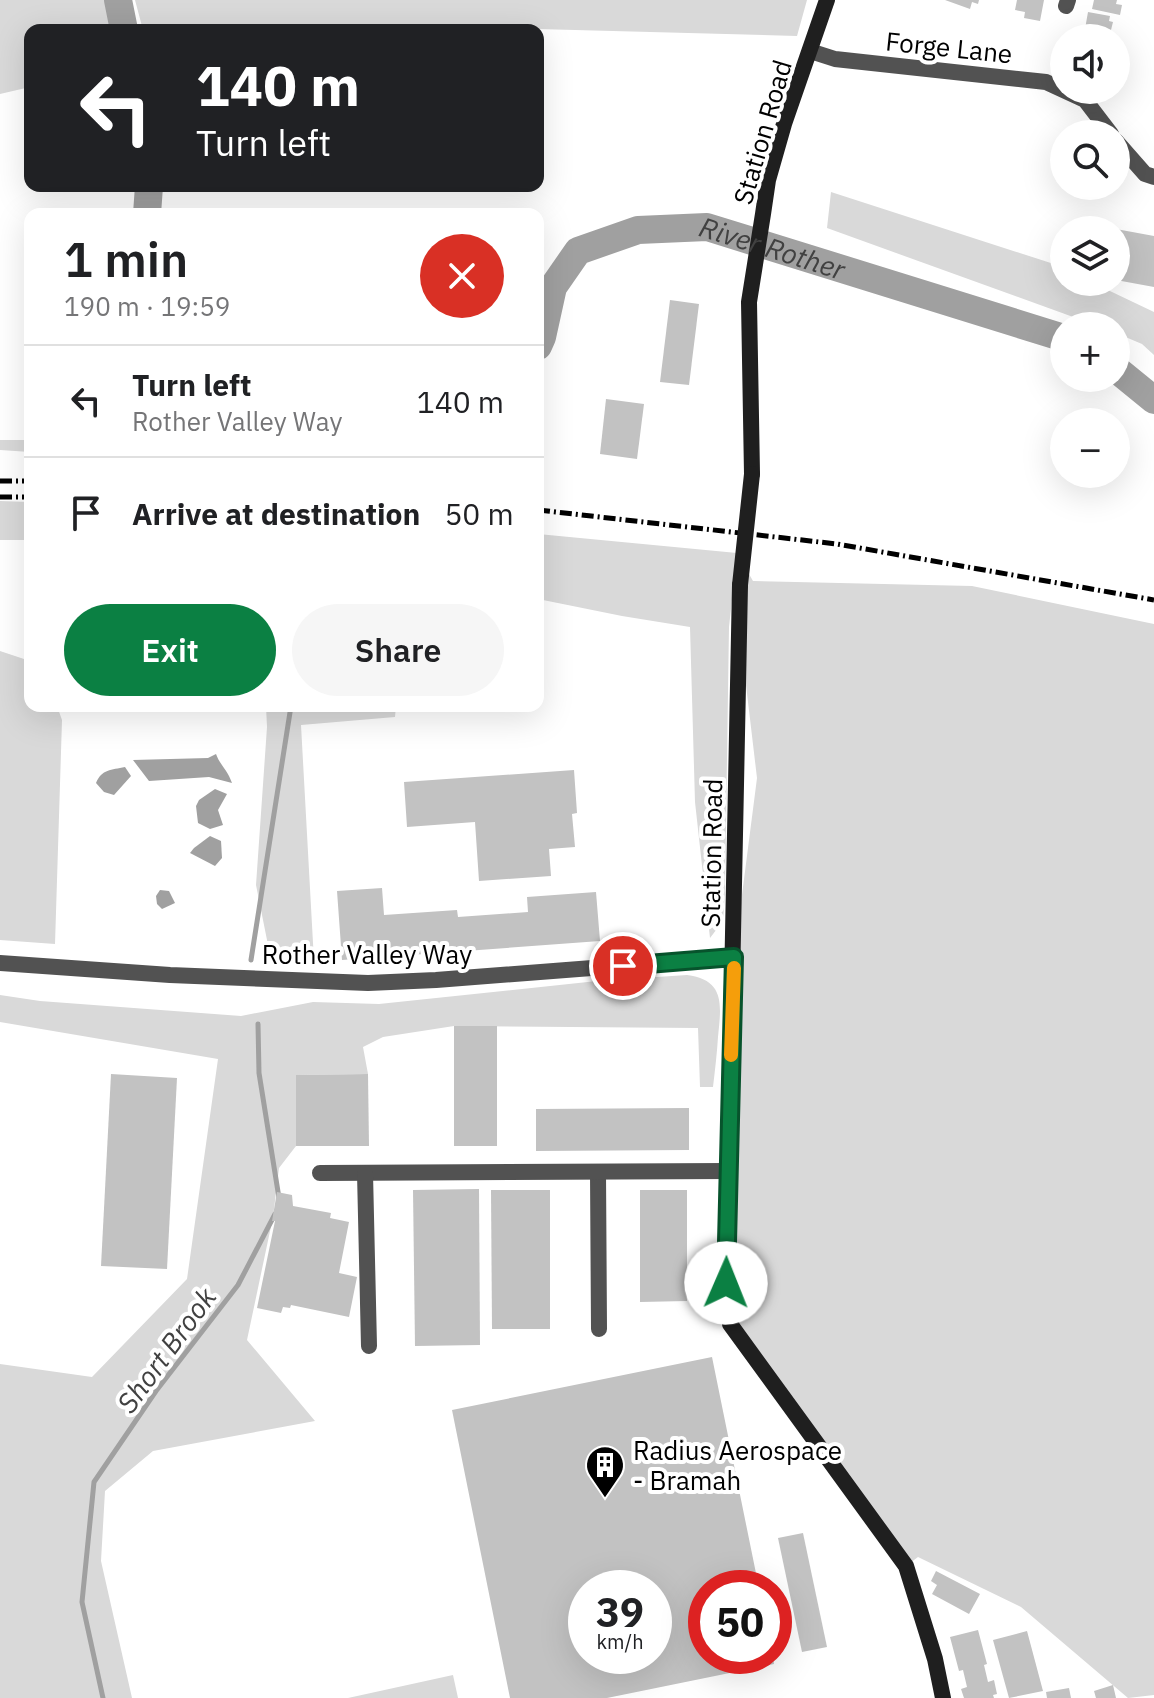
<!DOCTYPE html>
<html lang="en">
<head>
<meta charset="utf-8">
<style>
  body { margin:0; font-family:"IBM Plex Sans",sans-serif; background:#f6f6f6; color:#202124; height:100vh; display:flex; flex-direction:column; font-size:30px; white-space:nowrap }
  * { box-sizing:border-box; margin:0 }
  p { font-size:26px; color:#757577 }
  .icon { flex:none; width:44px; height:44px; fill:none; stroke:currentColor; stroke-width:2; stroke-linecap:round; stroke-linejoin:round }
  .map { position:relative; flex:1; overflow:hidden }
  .details { position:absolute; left:24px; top:208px; width:520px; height:504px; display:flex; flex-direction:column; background:#fff; border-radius:16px; box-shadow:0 8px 32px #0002 }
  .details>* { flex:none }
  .top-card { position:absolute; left:24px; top:24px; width:520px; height:168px; border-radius:16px; box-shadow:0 8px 32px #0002; background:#202124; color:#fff; overflow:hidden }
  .buttons { position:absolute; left:1050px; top:24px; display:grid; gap:16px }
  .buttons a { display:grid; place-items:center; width:80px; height:80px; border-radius:50%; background:#fff; box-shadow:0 8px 32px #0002; font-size:40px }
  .speed { position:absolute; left:568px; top:1570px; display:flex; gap:16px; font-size:40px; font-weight:700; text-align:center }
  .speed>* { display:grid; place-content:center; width:104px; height:104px; border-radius:50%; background:#fff; box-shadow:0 8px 32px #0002; line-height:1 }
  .speed small { font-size:20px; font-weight:400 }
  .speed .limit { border:12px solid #d22; background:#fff; color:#111 }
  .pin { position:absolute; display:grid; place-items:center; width:68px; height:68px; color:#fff; margin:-34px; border:4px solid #fff; border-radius:50%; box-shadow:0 2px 8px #0007 }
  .me { position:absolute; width:88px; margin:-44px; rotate:1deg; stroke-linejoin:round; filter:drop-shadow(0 0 6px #0008) }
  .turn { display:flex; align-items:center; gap:28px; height:168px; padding:0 40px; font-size:36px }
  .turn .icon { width:104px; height:104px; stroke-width:2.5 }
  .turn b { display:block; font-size:56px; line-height:68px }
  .round { display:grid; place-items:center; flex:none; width:84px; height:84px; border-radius:42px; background:#f6f6f6 }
  .overview { display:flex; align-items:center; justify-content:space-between; height:136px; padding:0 40px }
  h1 { font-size:48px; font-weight:600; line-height:60px }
  .cta { display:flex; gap:16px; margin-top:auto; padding:16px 40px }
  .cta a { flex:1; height:92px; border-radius:48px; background:#0b8043; color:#fff; font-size:32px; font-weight:600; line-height:92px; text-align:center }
  .cta a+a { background:#f6f6f6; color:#202124 }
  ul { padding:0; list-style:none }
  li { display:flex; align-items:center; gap:24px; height:112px; padding:0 40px; border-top:2px solid #e0e0e0 }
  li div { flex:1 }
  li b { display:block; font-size:30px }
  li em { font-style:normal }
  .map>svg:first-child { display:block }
  .green { fill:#d9d9d9 }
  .water { fill:#a0a0a0 }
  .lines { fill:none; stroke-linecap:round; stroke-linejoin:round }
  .stream { stroke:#a0a0a0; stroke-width:5 }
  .river { stroke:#a0a0a0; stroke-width:28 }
  .building { fill:#c2c2c2; fill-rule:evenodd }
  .minor { stroke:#525252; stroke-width:16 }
  .tertiary { stroke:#525252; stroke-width:16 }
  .secondary { stroke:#1f1f1f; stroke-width:16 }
  .rail { stroke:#000; stroke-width:5; stroke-dasharray:12 4 2 4; stroke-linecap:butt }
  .secondary-bridge { stroke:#1f1f1f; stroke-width:16 }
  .route-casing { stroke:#07532c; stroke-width:20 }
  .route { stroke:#0b8043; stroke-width:14 }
  .slow { stroke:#f59e0b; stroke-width:14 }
  .labels { text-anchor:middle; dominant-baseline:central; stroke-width:8; stroke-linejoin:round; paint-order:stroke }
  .street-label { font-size:26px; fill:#000; stroke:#fff }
  .poi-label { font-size:26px; fill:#000; stroke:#fff; text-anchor:start }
  .water-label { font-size:28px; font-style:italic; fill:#414141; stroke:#fff }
</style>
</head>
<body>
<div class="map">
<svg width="1154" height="1698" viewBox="0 0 1154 1698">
  <rect width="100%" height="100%" fill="#fff"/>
  <!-- green -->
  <g class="green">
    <path d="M0 0H107L113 30H30V87L0 94Z"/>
    <path d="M135 0H807L797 36 537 29 143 30Z"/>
    <path d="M831 192 1057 265 1064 269V282H1091L1154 312V355L1142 344 1116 333V326H1098L827 228Z"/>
    <path d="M0 440H30V452L0 450Z"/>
    <path d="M0 501 30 502V540H0Z"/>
    <path d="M538 534 737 553 753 581 972 586 1154 624V1695L1128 1698 1021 1607 918 1557 906 1566 730 1324 734 957 757 778 737 609 736 563 729 627 725 892 723 921 710 938 695 802 690 627 622 616 538 599Z"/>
    <path d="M0 651 30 661V706H57L62 720 55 944 0 940Z"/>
    <path d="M266 706H396L395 717 301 725 314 961 272 965 256 885 267 727Z"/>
    <path d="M687 975C726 980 721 1006 718 1037 717 1053 715 1070 713 1087H700L698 1028 454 1026 383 1037 363 1047 368 1074 296 1075V1146L279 1168 273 1217 247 1340 315 1421 153 1451 105 1491 101 1561 132 1698H0V1364L92 1377 187 1279 218 1059 0 1022V995L40 1001 241 1016 313 1002 379 1004 597 981Z"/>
    <path d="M453 1675 458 1698H348Z"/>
  </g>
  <!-- water -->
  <g class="water">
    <path d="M216 754C220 765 227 769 232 783L209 777 149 781 133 760 208 758Z"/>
    <path d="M125 767 131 776 114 795 104 792 96 783C102 769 111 770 125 767Z"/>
    <path d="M215 789 227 794 218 810 223 825 210 829 198 823 196 806 199 800Z"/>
    <path d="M210 836 221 841 222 858 215 866 190 853 194 848Z"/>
    <path d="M160 890 169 891 175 903 162 909 157 904 156 896Z"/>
  </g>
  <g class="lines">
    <!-- stream -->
    <g class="stream">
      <path d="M251 960 291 706"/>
      <path d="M258 1024 259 1073 279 1198"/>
      <path d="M103 1698 82 1602 94 1482 156 1391 238 1285 275 1214"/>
    </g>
    <!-- river -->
    <g class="river">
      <path d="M118 0 124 30"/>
      <path d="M147 214 149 186"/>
      <path id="s1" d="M538 346 542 337 553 287 578 251 638 230 707 227 1064 338"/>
      <path d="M1116 369 1154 400"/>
    </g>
  </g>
  <!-- building -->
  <g class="building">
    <path d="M945 0H979L978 4 972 2 970 9Z"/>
    <path d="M1017 0H1044L1040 21 1024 18 1025 12 1015 10Z"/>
    <path d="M1094 0H1117L1116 4 1122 5 1120 15 1092 9Z"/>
    <path d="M1088 12 1110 16 1109 21 1113 22 1111 30 1107 29 1106 33 1085 29Z"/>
    <path d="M1080 221 1116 229V230H1078Z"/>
    <path d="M1116 229 1154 236V287L1116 280Z"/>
    <path d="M670 300 699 304 689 385 660 382Z"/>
    <path d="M606 399 644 404 637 459 600 454Z"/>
    <path d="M574 770 577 813 572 814 575 847 549 849 551 876 479 881 475 822 407 827 404 782Z"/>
    <path d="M382 888 384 915 457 910 458 917 528 912 527 897 596 892 600 941 342 960 337 891Z"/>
    <rect x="454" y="1026" width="43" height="120"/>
    <path d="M111 1074 177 1078 167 1269 101 1266Z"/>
    <path d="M368 1074 369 1146H296V1075Z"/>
    <path d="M689 1108V1150L536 1151V1109Z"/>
    <path d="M479 1189 480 1345 415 1346 413 1190Z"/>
    <path d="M491 1190H550V1329H492Z"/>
    <path d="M640 1190H687V1301L640 1302Z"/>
    <path d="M277 1192 292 1195 293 1206 331 1213 330 1218 349 1222 339 1273 357 1277 349 1317 291 1305 290 1308 283 1307 281 1313 257 1308 275 1221H272Z"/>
    <path d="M712 1357 759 1588H706V1656H773L774 1664 607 1698H510L452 1410ZM586 1588H654V1656H586Z"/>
    <path d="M803 1533 827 1647 802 1652 778 1538Z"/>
    <path d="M936 1571 980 1594 969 1614 932 1594 937 1585 931 1581Z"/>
    <path d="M978 1630 987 1664 984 1665 988 1682 994 1680 997 1694 993 1695 994 1698H964L961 1689 967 1687 963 1670 959 1671 950 1637Z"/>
    <path d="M1027 1631 1043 1691 1009 1698 993 1640Z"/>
    <path d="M1113 1685 1116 1698H1096L1094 1691Z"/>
    <path d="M1069 1688 1071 1698H1047L1046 1692Z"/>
  </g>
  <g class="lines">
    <!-- minor -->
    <g class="minor">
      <path d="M1066 6 1068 0"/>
      <path d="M810 51 835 59 1046 82 1085 100 1111 134"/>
      <path d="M1116 141 1145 174 1154 177"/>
      <path d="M598 1172 599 1329"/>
      <path d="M320 1173 728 1171"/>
      <path d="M365 1173 369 1346"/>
    </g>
    <!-- tertiary -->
    <path class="tertiary" d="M0 963 170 975 368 983 436 980 734 957"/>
    <!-- secondary -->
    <g class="secondary">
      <path d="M752 474 749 302 763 214 768 180 784 124 827 0"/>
      <path d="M740 585 726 1283 730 1324 906 1566 935 1659 943 1698"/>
    </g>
    <!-- rail -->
    <g class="rail">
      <path d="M0 481H30"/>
      <path d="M0 497H30"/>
      <path d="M538 510 837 544 1154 600"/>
    </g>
    <!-- secondary-bridge -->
    <path class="secondary-bridge" d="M740 585 752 474"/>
  </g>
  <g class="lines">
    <!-- route casing -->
    <g class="route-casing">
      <path id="route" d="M623 966 734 957 726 1283"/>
    </g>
    <!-- route -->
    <use href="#route" class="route"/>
    <!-- slow -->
    <path class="slow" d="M731 1055 734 968"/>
  </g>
  <!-- icons -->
  <defs>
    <g id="building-pin" transform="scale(2)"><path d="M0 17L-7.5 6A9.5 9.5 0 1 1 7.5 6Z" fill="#000" stroke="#fff"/><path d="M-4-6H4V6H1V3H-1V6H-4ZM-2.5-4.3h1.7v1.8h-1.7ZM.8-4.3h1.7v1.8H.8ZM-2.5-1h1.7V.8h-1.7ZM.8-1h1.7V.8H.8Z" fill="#fff"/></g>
  </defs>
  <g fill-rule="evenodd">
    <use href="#building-pin" x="605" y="1465"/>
  </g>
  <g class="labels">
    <!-- street labels -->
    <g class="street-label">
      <text transform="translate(949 47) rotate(6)">Forge Lane</text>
      <text transform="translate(762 132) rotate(-74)">Station Road</text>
      <text transform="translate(711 853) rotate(-89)">Station Road</text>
      <text x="367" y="954">Rother Valley Way</text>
    </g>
    <!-- poi labels -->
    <g class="poi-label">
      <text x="633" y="1450">Radius Aerospace<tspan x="633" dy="30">- Bramah</tspan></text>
    </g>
    <!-- water labels -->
    <g class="water-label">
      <text stroke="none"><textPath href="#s1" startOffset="306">River Rother</textPath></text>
      <text transform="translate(166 1350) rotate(-54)">Short Brook</text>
    </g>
  </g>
</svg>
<div class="buttons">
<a><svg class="icon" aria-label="sound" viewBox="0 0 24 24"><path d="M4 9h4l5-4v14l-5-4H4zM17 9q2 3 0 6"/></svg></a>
<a><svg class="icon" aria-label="search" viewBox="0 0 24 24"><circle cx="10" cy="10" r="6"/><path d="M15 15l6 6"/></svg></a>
<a><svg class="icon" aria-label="layers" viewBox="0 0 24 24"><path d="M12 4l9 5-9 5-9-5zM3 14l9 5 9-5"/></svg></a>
<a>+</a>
<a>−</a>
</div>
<div class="speed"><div>39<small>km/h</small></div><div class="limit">50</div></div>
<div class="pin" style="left:623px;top:966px;background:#d93025"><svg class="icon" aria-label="arrive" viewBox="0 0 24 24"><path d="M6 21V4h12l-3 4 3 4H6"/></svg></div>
<svg class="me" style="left:726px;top:1283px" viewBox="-20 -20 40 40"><circle r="19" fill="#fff"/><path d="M0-13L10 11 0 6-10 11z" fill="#0b8043"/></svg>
<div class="top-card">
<div class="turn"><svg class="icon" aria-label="left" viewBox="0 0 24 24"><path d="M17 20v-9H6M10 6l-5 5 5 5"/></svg><div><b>140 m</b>Turn left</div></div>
</div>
<section class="details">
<div class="overview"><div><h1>1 min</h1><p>190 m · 19:59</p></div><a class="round" style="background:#d93025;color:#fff"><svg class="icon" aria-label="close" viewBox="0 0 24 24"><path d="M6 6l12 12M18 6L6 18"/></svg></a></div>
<ul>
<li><svg class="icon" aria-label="left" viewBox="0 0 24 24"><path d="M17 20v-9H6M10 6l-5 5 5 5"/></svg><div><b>Turn left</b><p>Rother Valley Way</p></div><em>140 m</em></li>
<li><svg class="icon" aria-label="arrive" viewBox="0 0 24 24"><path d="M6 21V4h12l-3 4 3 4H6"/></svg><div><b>Arrive at destination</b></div><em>50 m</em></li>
</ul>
<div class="cta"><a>Exit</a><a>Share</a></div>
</section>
</div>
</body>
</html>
